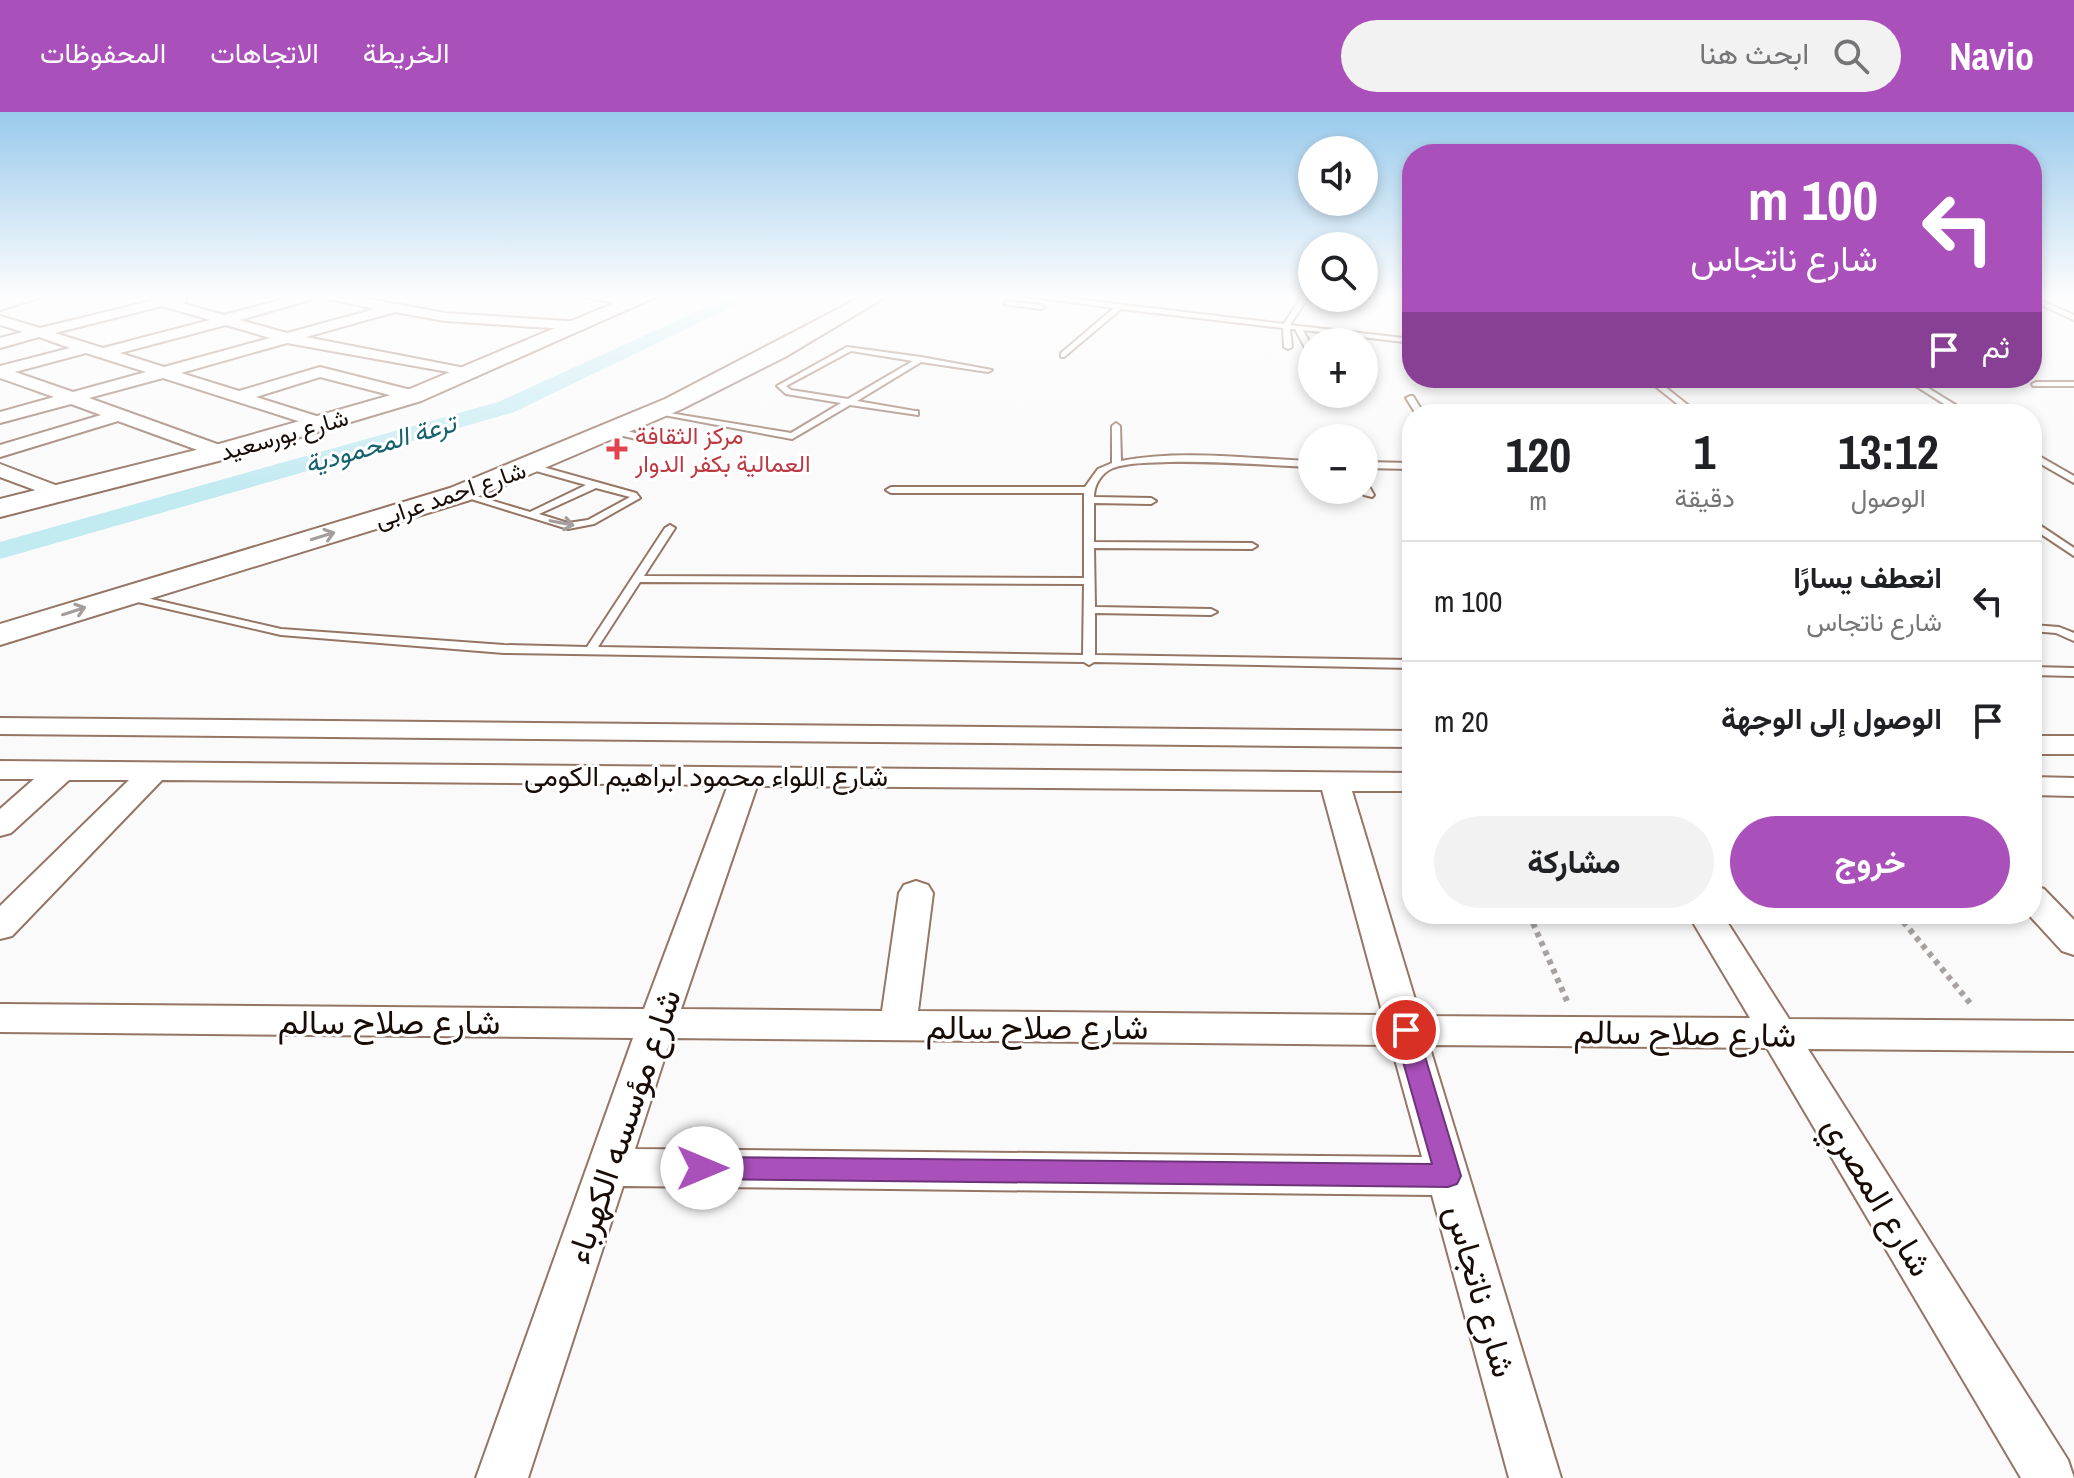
<!DOCTYPE html>
<html lang="ar">
<head>
<meta charset="utf-8">
<style>
  body { margin:0; font-family:"Archivo Narrow",Vazirmatn,sans-serif; background:#f2f2f2; color:#202124; direction:rtl; height:100vh; display:flex; flex-direction:column; font-size:30px; white-space:nowrap }
  * { box-sizing:border-box; margin:0 }
  p { font-size:26px; color:#757577 }
  .icon { flex:none; width:44px; height:44px; fill:none; stroke:currentColor; stroke-width:2; stroke-linecap:round; stroke-linejoin:round }
  .map { position:relative; flex:1; overflow:hidden; direction:ltr }
  .panel { position:absolute; left:1402px; top:292px; width:640px; height:520px; display:flex; flex-direction:column; background:#fff; border-radius:32px; box-shadow:0 4px 12px #0003; direction:rtl }
  .panel>* { flex:none }
  .hud { position:absolute; left:1402px; top:32px; width:640px; height:244px; border-radius:32px; box-shadow:0 4px 12px #0003; direction:rtl; background:#aa50bb; color:#fff; overflow:hidden }
  .buttons { position:absolute; left:1298px; top:24px; display:grid; gap:16px }
  .buttons a { display:grid; place-items:center; width:80px; height:80px; border-radius:50%; background:#fff; box-shadow:0 4px 12px #0003; font-size:40px }
  .pin { position:absolute; display:grid; place-items:center; width:68px; height:68px; color:#fff; margin:-34px; border:4px solid #fff; border-radius:50%; box-shadow:0 2px 8px #0007 }
  .me { position:absolute; width:88px; margin:-44px; rotate:90deg; stroke-linejoin:round; filter:drop-shadow(0 0 6px #0008) }
  .turn { display:flex; align-items:center; gap:28px; height:168px; padding:0 32px; font-size:36px }
  .turn .icon { width:104px; height:104px; stroke-width:2.5 }
  .turn b { display:block; font-size:56px; line-height:68px }
  .then { display:flex; align-items:center; height:76px; padding:0 32px; background:#0003; gap:16px; font-size:30px }
  .eta { display:flex; justify-content:space-evenly; align-items:center; height:136px; text-align:center }
  .eta b { font-size:48px; font-weight:700; line-height:56px }
  .action { display:flex; gap:16px; margin-top:auto; padding:16px 32px }
  .action a { flex:1; height:92px; border-radius:48px; background:#aa50bb; color:#fff; font-size:32px; font-weight:700; line-height:92px; text-align:center }
  .action a+a { background:#f2f2f2; color:#202124 }
  ul { padding:0; list-style:none }
  li { display:flex; align-items:center; gap:24px; height:120px; padding:0 32px; border-top:2px solid #e0e0e0 }
  li div { flex:1 }
  li b { display:block; font-size:30px }
  li em { font-style:normal }
  header { display:flex; align-items:center; gap:48px; box-sizing:border-box; height:112px; padding:0 40px; background:#aa50bb; color:#fff }
  header strong { font-size:38px }
  nav { display:flex; gap:44px; margin-inline-start:auto; font-size:28px }
  .search { width:560px; height:72px; background:#f2f2f2; display:flex; align-items:center; gap:20px; box-sizing:border-box; padding:0 28px; border-radius:44px; color:#757577; font-size:30px }
  .map>svg:first-child { display:block }
  .lines { fill:none; stroke-linecap:round; stroke-linejoin:round }
  .canal { fill:#c2eaf1; fill-rule:evenodd }
  .service-casing { stroke:#957564; stroke-width:4 }
  .minor-casing { stroke:#957564; stroke-width:4 }
  .secondary-casing { stroke:#957564; stroke-width:4 }
  .path { stroke:#a7a2a0; stroke-width:6; stroke-dasharray:5 5; stroke-linecap:butt }
  .service { fill:#fff; fill-rule:evenodd }
  .minor { fill:#fff; fill-rule:evenodd }
  .secondary { fill:#fff; fill-rule:evenodd }
  .oneway { stroke:#a39e9b }
  .route { fill:#aa50bb; stroke:#6e347a; stroke-width:2 }
  .health-dot { fill:#e0444e; stroke:#fff; stroke-width:3 }
  .labels { text-anchor:middle; dominant-baseline:central; stroke-width:6; stroke-linejoin:round; paint-order:stroke }
  .far-street-label { font-size:24px; fill:#180c06; stroke:#fff }
  .far-health-label { font-size:24px; fill:#be3a42; stroke:#fff; text-anchor:start }
  .far-water-label { font-size:26px; font-style:italic; fill:#15626e; stroke:#fff }
  .street-label { font-size:28px; fill:#180c06; stroke:#fff }
  .near-street-label { font-size:34px; fill:#180c06; stroke:#fff }
</style>
</head>
<body>
<header>
<strong>Navio</strong>
<div class="search"><svg class="icon" aria-label="search" viewBox="0 0 24 24"><circle cx="10" cy="10" r="6"/><path d="M15 15l6 6"/></svg>ابحث هنا</div>
<nav><a>الخريطة</a><a>الاتجاهات</a><a>المحفوظات</a></nav>
</header>
<div class="map">
<svg width="2074" height="1366" viewBox="0 0 2074 1366">
  <rect width="100%" height="100%" fill="#fafafa"/>
  <g class="lines">
    <!-- canal -->
    <path class="canal" d="M731 184H755L514 300 0 447V430L498 290Z"/>
    <!-- service casing -->
    <g class="service-casing">
      <g id="service">
        <path d="M1026 184H1049L1284 212 1302 184H1309L1290 213 1412 227V231L1303 218 1312 235V243L1308 241 1295 217H1290L1292 235 1288 237 1284 235 1283 216 1121 197 1064 245H1061V241L1114 196Z"/>
        <path d="M2032 185 2074 203V208L2032 189Z"/>
        <path d="M1006 189 1041 193 1044 195 1041 197 1004 192Z"/>
        <path d="M847 235 921 245 992 258 988 260 921 250 857 289 915 299H918V303L850 293 792 327 653 301 657 299 791 321 841 291 786 282 777 274ZM851 239 913 249 848 287 791 278 786 274Z"/>
        <path d="M1645 266H1654L1699 302H1690Z"/>
        <path d="M1903 266H1912L1970 302H1960Z"/>
        <path d="M2036 270H2074V274H2033L2032 272Z"/>
        <path d="M1410 284H1413L1424 302H1416L1406 286Z"/>
        <path d="M1571 294 1582 302H1573L1567 296Z"/>
        <path d="M1116 311 1120 314 1121 349C1183 337 1250 347 1312 349V355C1264 353 1216 349 1169 350 1150 351 1130 350 1113 356 1101 361 1094 373 1094 385L1151 386 1156 389 1151 392 1094 391V430L1252 431 1257 434 1252 437 1094 436 1095 495 1211 497 1217 500 1211 503 1095 501V543L1412 548V556L1094 550 1089 553 1084 550 504 541 281 523 125 487 119 484 125 481 281 517 504 533 587 535 665 416 670 413 675 416 644 464 1084 466V381H891L886 378 891 375H1085L1098 357 1112 351V314ZM640 470 1084 472 1083 543 598 535Z"/>
        <path d="M617 317 658 326 659 328 655 331 614 322 613 320Z"/>
        <path d="M2032 340 2074 364V371L2032 347Z"/>
        <path d="M1364 350 1412 351V357L1364 356Z"/>
        <path d="M532 352 636 381 640 386 594 412 568 417 455 382 460 379 530 400 586 373 529 357 527 355ZM596 376 630 385 588 408 568 411 539 402Z"/>
        <path d="M1364 370 1367 371 1374 383 1372 385 1364 383 1362 378H1364Z"/>
        <path d="M2032 408 2074 436V444L2032 416Z"/>
        <path d="M2032 513 2059 515 2074 521V529L2056 521 2032 519Z"/>
        <path d="M2032 555 2074 556V564L2032 563Z"/>
      </g>
    </g>
    <!-- minor casing -->
    <g class="minor-casing">
      <g id="minor">
        <path d="M20 184H45L0 198V190Z"/>
        <path d="M171 184H186V190L181 191 224 203 296 184H352L445 201 582 210 589 214 582 218 445 209 395 200 306 225 470 257 476 259V265L287 231 181 261 239 279 320 255 419 280 422 284 413 289 320 265 256 285 329 308V316L323 317 163 266 89 286 228 336V344H214L118 309 0 345V333L101 303 71 292 0 311V300L54 285 0 266V254L70 236 39 225 0 236V226L23 220 0 213V204L40 216ZM320 185 375 197 287 221 240 208ZM162 194 210 208 103 236 55 221ZM226 213 270 226 164 255 120 241ZM86 241 146 260 73 280 15 260Z"/>
        <path d="M580 184H618L641 191 634 195Z"/>
        <path d="M0 352 66 377 69 381 59 387 0 365Z"/>
        <path d="M0 606 1412 619V635L0 622Z"/>
        <rect x="2032" y="624" width="42" height="18"/>
        <path d="M0 649 1412 661V679H1352L1420 904 1750 906 1688 802H1722L1789 907 2074 909V939L1808 937 2068 1348 2074 1366H2021L1767 936 1429 933 1561 1366H1509L1432 1083 623 1074 528 1366H476L633 926 0 920V892L644 897 728 673 162 668 12 824 0 827V794L129 668H69L11 721 0 724V697L34 667H0ZM757 674 1322 678 1383 903 918 899 933 781 928 773 916 769 904 773 899 781 882 899 681 897ZM671 926 1391 933 1422 1045 635 1037Z"/>
        <path d="M2032 665 2074 666V684L2032 683Z"/>
        <path d="M2032 773 2044 777 2074 808V843L2062 839 2028 802H2032Z"/>
      </g>
    </g>
    <!-- secondary casing -->
    <g class="secondary-casing">
      <g id="secondary">
        <path d="M631 184H658L421 289 230 346 0 405V387L212 334 405 279Z"/>
        <path d="M863 184H887L785 245 682 297 470 388 0 533V512L450 376 665 287Z"/>
      </g>
    </g>
    <!-- path -->
    <g class="path">
      <path d="M1529 802 1567 889"/>
      <path d="M1897 802 1970 891"/>
    </g>
    <!-- service -->
    <use href="#service" class="service"/>
    <!-- minor -->
    <use href="#minor" class="minor"/>
    <!-- secondary -->
    <use href="#secondary" class="secondary"/>
  </g>
  <!-- one-way arrows -->
  <defs><path id="oneway-shaft" d="M-6 0H5M1.5-3L5.5 0L1.5 3" fill="none" stroke-width="1.6" stroke-linecap="round" stroke-linejoin="round" transform="scale(2)"/></defs>
  <g class="oneway">
    <use href="#oneway-shaft" transform="translate(562 411) rotate(11)"/>
    <use href="#oneway-shaft" transform="translate(323 424) rotate(-17)"/>
    <use href="#oneway-shaft" transform="translate(74 499) rotate(-18)"/>
  </g>
  <!-- sky -->
  <linearGradient id="sky" x2="0" y2="1"><stop stop-color="#99caec"/><stop offset="0.49" stop-color="#fdfdfd"/><stop offset="1" stop-color="#fdfdfd" stop-opacity="0"/></linearGradient>
  <rect width="2074" height="376" fill="url(#sky)"/>
  <!-- route -->
  <path class="route" d="M1406 909 1414 912 1417 918 1461 1064 1457 1072 1448 1075 702 1067 693 1064 689 1056 693 1048 702 1045 1432 1052 1394 918 1398 912Z"/>
  <!-- markers -->
  <path class="health-dot" d="M613 325h8v8h8v8h-8v8h-8v-8h-8v-8h8z"/>
  <g class="labels">
    <!-- far-street labels -->
    <g class="far-street-label">
      <text transform="translate(284 322) rotate(-16)">شارع بورسعيد</text>
      <text transform="translate(450 382) rotate(-19)">شارع احمد عرابى</text>
    </g>
    <!-- far-health labels -->
    <g class="far-health-label">
      <text x="635" y="323">مركز الثقافة<tspan x="635" dy="28">العمالية بكفر الدوار</tspan></text>
    </g>
    <!-- far-water labels -->
    <g class="far-water-label">
      <text transform="translate(380 331) rotate(-16)">ترعة المحمودية</text>
    </g>
    <!-- street labels -->
    <g class="street-label">
      <text x="706" y="664">شارع اللواء محمود ابراهيم الكومى</text>
    </g>
    <!-- near-street labels -->
    <g class="near-street-label">
      <text x="389" y="910">شارع صلاح سالم</text>
      <text x="1037" y="915">شارع صلاح سالم</text>
      <text transform="translate(1685 921) rotate(1)">شارع صلاح سالم</text>
      <text transform="translate(623 1014) rotate(-71)">شارع مؤسسه الكهرباء</text>
      <text transform="translate(1878 1084) rotate(59)">شارع المصري</text>
      <text transform="translate(1481 1179) rotate(74)">شارع ناتجاس</text>
    </g>
  </g>
</svg>
<div class="buttons">
<a><svg class="icon" aria-label="sound" viewBox="0 0 24 24"><path d="M4 9h4l5-4v14l-5-4H4zM17 9q2 3 0 6"/></svg></a>
<a><svg class="icon" aria-label="search" viewBox="0 0 24 24"><circle cx="10" cy="10" r="6"/><path d="M15 15l6 6"/></svg></a>
<a>+</a>
<a>−</a>
</div>
<div class="pin" style="left:1406px;top:918px;background:#d93025"><svg class="icon" aria-label="arrive" viewBox="0 0 24 24"><path d="M6 21V4h12l-3 4 3 4H6"/></svg></div>
<svg class="me" style="left:702px;top:1056px" viewBox="-20 -20 40 40"><circle r="19" fill="#fff"/><path d="M0-13L10 11 0 6-10 11z" fill="#aa50bb"/></svg>
<div class="hud">
<div class="turn"><svg class="icon" aria-label="left" viewBox="0 0 24 24"><path d="M17 20v-9H6M10 6l-5 5 5 5"/></svg><div><b>100 m</b>شارع ناتجاس</div></div>
<div class="then">ثم<svg class="icon" aria-label="arrive" viewBox="0 0 24 24"><path d="M6 21V4h12l-3 4 3 4H6"/></svg></div>
</div>
<section class="panel">
<div class="eta">
<div><b>13:12</b><p>الوصول</p></div>
<div><b>1</b><p>دقيقة</p></div>
<div><b>120</b><p>m</p></div>
</div>
<ul>
<li><svg class="icon" aria-label="left" viewBox="0 0 24 24"><path d="M17 20v-9H6M10 6l-5 5 5 5"/></svg><div><b>انعطف يسارًا</b><p>شارع ناتجاس</p></div><em>100 m</em></li>
<li><svg class="icon" aria-label="arrive" viewBox="0 0 24 24"><path d="M6 21V4h12l-3 4 3 4H6"/></svg><div><b>الوصول إلى الوجهة</b></div><em>20 m</em></li>
</ul>
<div class="action"><a>خروج</a><a>مشاركة</a></div>
</section>
</div>
</body>
</html>
